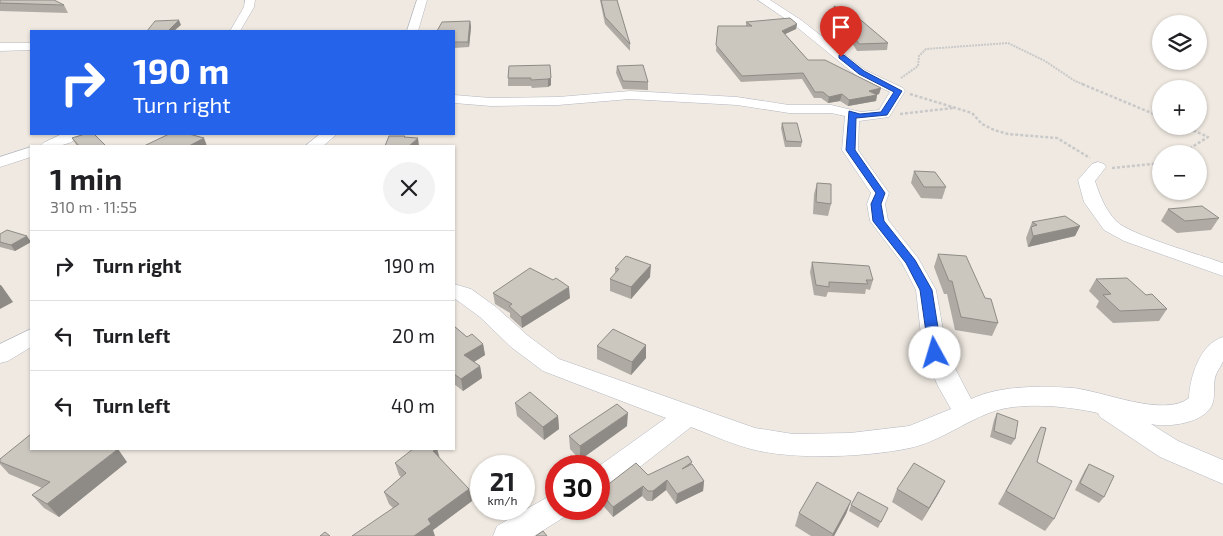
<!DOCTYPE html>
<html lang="en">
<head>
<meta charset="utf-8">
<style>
  body { margin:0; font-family:"Exo 2",sans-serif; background:#f2f2f2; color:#202124; height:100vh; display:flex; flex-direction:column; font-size:19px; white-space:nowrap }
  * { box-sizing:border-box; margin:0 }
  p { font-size:16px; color:#757577 }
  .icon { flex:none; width:28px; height:28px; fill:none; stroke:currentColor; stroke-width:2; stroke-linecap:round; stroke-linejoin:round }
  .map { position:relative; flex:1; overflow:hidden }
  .sheet { position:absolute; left:30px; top:145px; width:425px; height:305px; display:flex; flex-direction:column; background:#fff; border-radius:0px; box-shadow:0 1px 4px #0004 }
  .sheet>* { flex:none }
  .hud { position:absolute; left:30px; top:30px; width:425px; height:105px; border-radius:0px; box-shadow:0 1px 4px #0004; background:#2563eb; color:#fff; overflow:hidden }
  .fabs { position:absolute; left:1152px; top:15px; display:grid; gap:10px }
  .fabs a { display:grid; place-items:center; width:55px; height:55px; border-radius:50%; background:#fff; box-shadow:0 1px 4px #0004; font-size:25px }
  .speed { position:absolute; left:470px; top:455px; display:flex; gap:10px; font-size:25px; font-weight:700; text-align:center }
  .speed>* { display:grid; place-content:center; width:65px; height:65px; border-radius:50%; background:#fff; box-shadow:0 1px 4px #0004; line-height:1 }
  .speed small { font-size:12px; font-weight:400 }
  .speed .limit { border:8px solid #d22; background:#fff; color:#111 }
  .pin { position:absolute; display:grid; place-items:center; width:42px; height:42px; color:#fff; margin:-51px -21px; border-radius:50% 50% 50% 0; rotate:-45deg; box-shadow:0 0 5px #0007 }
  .pin .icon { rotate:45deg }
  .me { position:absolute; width:55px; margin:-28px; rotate:354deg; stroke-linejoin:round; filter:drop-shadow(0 0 4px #0008) }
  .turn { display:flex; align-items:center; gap:18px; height:105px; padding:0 20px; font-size:22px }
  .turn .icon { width:65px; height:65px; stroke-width:2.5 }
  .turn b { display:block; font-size:35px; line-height:42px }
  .round { display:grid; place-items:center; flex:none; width:52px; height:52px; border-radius:26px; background:#f2f2f2 }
  .head { display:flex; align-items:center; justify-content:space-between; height:85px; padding:0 20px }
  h1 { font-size:30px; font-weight:700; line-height:38px }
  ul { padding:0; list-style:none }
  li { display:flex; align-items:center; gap:15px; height:70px; padding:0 20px; border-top:1px solid #e0e0e0 }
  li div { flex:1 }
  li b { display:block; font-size:19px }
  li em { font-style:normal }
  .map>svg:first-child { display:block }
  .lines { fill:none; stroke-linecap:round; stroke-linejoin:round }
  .minor-casing { stroke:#b4b7c1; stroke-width:1 }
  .path-far1 { stroke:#c9c9c9; stroke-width:2; stroke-dasharray:2 1; stroke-linecap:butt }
  .path { stroke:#c9c9c9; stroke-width:2.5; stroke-dasharray:3 2; stroke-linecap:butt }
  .minor { fill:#fff; fill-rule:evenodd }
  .wall { fill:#afaba4 }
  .shaded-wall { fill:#8e8b86 }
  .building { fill:#cbc7bf; stroke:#8e8b86 }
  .route { fill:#2563eb; stroke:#184099 }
</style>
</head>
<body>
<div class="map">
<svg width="1223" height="536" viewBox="0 0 1223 536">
  <rect width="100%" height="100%" fill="#efe9e1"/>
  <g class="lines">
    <!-- minor casing -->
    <g class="minor-casing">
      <g id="minor">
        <path d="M245 0H255L254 7 240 31H230L244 7Z"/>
        <path d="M417 0H427L418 31H407Z"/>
        <path d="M758 0H770L801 20 865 70 903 88 905 91 889 117 859 121 858 150 889 193 885 204 888 220 918 258 936 290 947 353 971 399C1001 385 1041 386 1073 388 1103 391 1164 418 1189 398 1190 376 1200 344 1223 337 1223 344 1223 354 1223 361 1221 367 1216 372 1215 378 1213 386 1215 395 1213 402 1208 423 1168 428 1151 424L1178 441 1223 460V484L1160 457 1100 417 1098 413C1067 406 1019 401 989 413 963 423 938 442 910 448 867 457 798 460 755 450 734 445 712 435 691 427L609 491 599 494V466L666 418 543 371 511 347 480 317 454 298V284L471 289 496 307 527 335 559 359 755 428 793 434 850 433 909 426 951 409 938 386 923 353 916 290 902 263 870 221 867 204 871 193 842 150 845 116 831 113H789L737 105 630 99 558 105 491 106 454 103V95L491 98 558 97 630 91 737 97 789 105H831L861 112 879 110 890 92 857 76 793 24Z"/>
        <path d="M0 43H31V50L0 51Z"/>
        <path d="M62 134H81C73 146 54 147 40 146L43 143Z"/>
        <path d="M320 134H337L323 146H305Z"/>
        <path d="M31 147V157L0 167V157Z"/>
        <path d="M1098 162 1104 164 1106 167 1095 181C1100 196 1105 209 1116 221 1130 235 1201 255 1223 263V276L1124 241 1104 230 1084 202 1078 180 1092 164Z"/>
        <path d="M31 329V347L8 361 0 363V344Z"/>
        <path d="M556 494V509H570L566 516 534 536H493L497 526 546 498Z"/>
      </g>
    </g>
    <!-- path-far1 -->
    <path class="path-far1" d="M901 78 918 66 919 56 926 49 1008 43 1045 61 1075 81 1085 85"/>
    <!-- path -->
    <g class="path">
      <path d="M1082 84 1161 117"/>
      <path d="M910 94 972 113 982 124 994 130 1008 134 1057 138 1090 158"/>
      <path d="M900 114 953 108"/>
      <path d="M1181 154 1208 137 1184 126"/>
      <path d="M1112 168 1161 163"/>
    </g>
    <!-- minor -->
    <use href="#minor" class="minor"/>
  </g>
  <!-- wall -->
  <g class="wall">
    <path d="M0 0 64 5 68 13 0 11Z"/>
    <path d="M600 0H617L630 44V51L605 24Z"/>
    <path d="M834 6 888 43 887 50 857 51 833 12Z"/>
    <path d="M470 21 471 27 469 47 454 48V31Z"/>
    <path d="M746 22 797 24 796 29 785 34 808 60 881 88 879 94 877 95 876 101 848 106 840 101 828 103 821 98H814L802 79 741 82 716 51 718 26H746Z"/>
    <path d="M550 65 551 85 548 87 532 88 531 86H508V78Z"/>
    <path d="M617 66 648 82V90L623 89 616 73Z"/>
    <path d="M782 123 802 142 801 147H785L781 128Z"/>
    <path d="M72 138 106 146H77Z"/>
    <path d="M914 171 946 187 942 199 921 198 911 183Z"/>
    <path d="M817 183 831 204 828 216 813 214 814 194Z"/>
    <path d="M1168 209 1219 218 1211 230 1177 233 1161 221Z"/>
    <path d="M1032 222 1080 226 1075 236 1028 247 1026 238Z"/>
    <path d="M0 234 31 242 15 251 0 247Z"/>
    <path d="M938 254 985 298 998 323 992 336 955 330 947 294H944L934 267Z"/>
    <path d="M812 262 873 280 870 290 866 289 865 294 828 292 826 297 814 295 810 272Z"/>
    <path d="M615 268 650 277 631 299 610 291V279L615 273Z"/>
    <path d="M1096 279 1146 295 1167 309 1159 321 1113 323 1096 307 1099 301 1089 291Z"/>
    <path d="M493 293 570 298 522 328 510 317V313L495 304Z"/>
    <path d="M454 326 467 337 483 344 485 355 474 362 480 366 482 378 463 391 454 384Z"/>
    <path d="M646 345V358L631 375 597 359V346Z"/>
    <path d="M515 403 558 416 559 429 544 440 517 416Z"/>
    <path d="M997 413 1015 439 1011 445 990 437 994 420Z"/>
    <path d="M627 426 580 460 570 449 569 436Z"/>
    <path d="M1041 427 1037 462 1054 519 1045 531 998 504Z"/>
    <path d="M437 449 440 458 472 501 433 530 393 508 389 504 384 492 401 477 399 475 395 463Z"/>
    <path d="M0 459 127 462 59 517 44 508 32 495 42 488 9 474 0 464Z"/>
    <path d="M692 462 691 465 704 481 703 491 676 504 666 490 652 501H647L642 496 613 517 599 501V488L648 475Z"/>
    <path d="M1089 464 1104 497 1099 503 1075 490 1085 470Z"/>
    <path d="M945 481 938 494 922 521 892 502 897 489Z"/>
    <path d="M851 501 846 514 834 536H811L795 526 799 513Z"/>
    <path d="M851 505 888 508 878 528 849 511Z"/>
  </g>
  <!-- shaded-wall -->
  <g class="shaded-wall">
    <path d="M179 20 181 25 174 31H168Z"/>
    <path d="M470 21 471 27 469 47 468 42Z"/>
    <path d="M797 24 796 29 781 36 782 31Z"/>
    <path d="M551 78V85L548 87V79Z"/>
    <path d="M881 88 879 94 873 96 877 95 876 101 848 106 849 100 869 91Z"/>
    <path d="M842 94 840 101 828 103 829 97Z"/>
    <path d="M204 138 207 146H189Z"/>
    <path d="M418 138 419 146H409Z"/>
    <path d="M1080 226 1075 236 1028 247 1033 236Z"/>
    <path d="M27 236 31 242 15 251 11 245Z"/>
    <path d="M651 265 650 277 631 299V287Z"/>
    <path d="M0 285H1L13 302 0 309Z"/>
    <path d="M569 287 570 298 522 328 521 317Z"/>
    <path d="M483 344 485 355 466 367 464 355Z"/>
    <path d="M646 345V358L631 375 632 362Z"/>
    <path d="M480 366 482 378 463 391 461 379Z"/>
    <path d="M628 413 627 426 580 460V446Z"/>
    <path d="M558 416 559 429 544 440 543 427Z"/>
    <path d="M118 449 127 462 59 517 47 504Z"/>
    <path d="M437 449 440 461 433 451Z"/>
    <path d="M667 480 666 490 652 501 653 491Z"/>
    <path d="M704 481 703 491 676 504 677 494Z"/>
    <path d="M945 481 938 494 922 521 929 508Z"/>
    <path d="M643 486 642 496 613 517V507Z"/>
    <path d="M469 489 472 501 433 530 435 536H414L428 519Z"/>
    <path d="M851 501 846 514 834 536H832Z"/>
  </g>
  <!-- building -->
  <g class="building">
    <path d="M0 0H54L64 5 0 3Z"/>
    <path d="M601 0H617L630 44 605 17Z"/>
    <path d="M834 6 862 21 888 43 859 44Z"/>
    <path d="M790 18 797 24 782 31 808 60H825L881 88 869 91 877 95 849 100 842 94 829 97 823 92H815L803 73 742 76 716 45 718 26H752L746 22Z"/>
    <path d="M179 20 168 31H147L155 21Z"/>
    <path d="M470 21 468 42H454V31H437L442 22Z"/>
    <path d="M550 65 551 78 548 79 531 80V78H508L509 66Z"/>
    <path d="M643 65 648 82 623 81 617 66Z"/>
    <path d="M782 123H797L802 142 786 141Z"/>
    <path d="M85 134H94L106 146H79L72 138Z"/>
    <path d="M169 134H189L204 138 189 146H144Z"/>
    <path d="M389 136H405L404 137 418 138 409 146H385Z"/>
    <path d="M914 171 935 172 946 187H924Z"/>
    <path d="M817 183 831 184V204L816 202Z"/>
    <path d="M1202 206 1219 218 1185 221 1168 209Z"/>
    <path d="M1065 216 1080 226 1033 236 1031 227 1037 225 1032 222Z"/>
    <path d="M7 230 27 236 11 245 0 242V234Z"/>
    <path d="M938 254 966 256 985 298 991 299 998 323 961 317 952 281H949Z"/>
    <path d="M626 256 651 265 631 287 610 279 619 269 615 268Z"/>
    <path d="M812 262 869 266 873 280H866L868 284 829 282V287L816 285Z"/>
    <path d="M530 268 553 280 556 278 569 287 521 317 509 306 512 304 493 293Z"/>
    <path d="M1127 278 1146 295 1152 294 1167 309 1120 311 1103 295 1111 294 1096 279Z"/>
    <path d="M454 326 467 337 472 334 483 344 464 355 480 366 461 379 454 374V368L455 367 454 366Z"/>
    <path d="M613 329 646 345 632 362 597 346Z"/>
    <path d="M530 392 558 416 543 427 515 403Z"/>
    <path d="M617 404 628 413 580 446 569 436Z"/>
    <path d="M997 413 1018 421 1015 439 994 431Z"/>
    <path d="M1041 427 1046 428 1037 462 1072 481 1054 519 1006 491Z"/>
    <path d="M31 434V449H118L47 504 32 495 50 482 0 462V459Z"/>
    <path d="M413 449H437L433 451 469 489 428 519 431 524 414 536H352L399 504 384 492 406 473 395 463Z"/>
    <path d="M688 456 692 462 682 469 692 464 704 481 677 494 667 480 653 491H648L643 486 613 507 599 491V488L610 483 636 463 648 475Z"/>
    <path d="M914 463 945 481 929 508 897 489Z"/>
    <path d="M1089 464 1114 476 1104 497 1080 483Z"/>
    <path d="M817 482 851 501 833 534 799 513Z"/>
    <path d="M858 492 888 508 881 522 851 505Z"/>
    <path d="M543 531 547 536H536Z"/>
    <path d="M325 532 330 536H320Z"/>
  </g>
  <!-- route -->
  <path class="route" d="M839 55H844L864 71 902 91 887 115 856 118 855 150 885 193 881 204 884 221 915 260 932 290 942 353 940 356H930L929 353 920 290 906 263 873 221 871 204 876 193 846 150 849 111 860 114 881 112 894 92 859 74 839 58Z"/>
</svg>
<div class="fabs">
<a><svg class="icon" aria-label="layers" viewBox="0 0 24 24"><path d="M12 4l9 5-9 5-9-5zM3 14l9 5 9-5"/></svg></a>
<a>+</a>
<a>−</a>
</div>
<div class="speed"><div>21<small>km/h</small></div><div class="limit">30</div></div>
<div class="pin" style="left:841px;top:57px;background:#d93025"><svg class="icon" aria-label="arrive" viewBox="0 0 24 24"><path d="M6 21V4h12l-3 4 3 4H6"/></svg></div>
<svg class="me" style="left:935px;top:353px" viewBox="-20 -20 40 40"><circle r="19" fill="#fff"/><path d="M0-13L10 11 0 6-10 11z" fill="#2563eb"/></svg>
<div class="hud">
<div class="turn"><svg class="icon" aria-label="right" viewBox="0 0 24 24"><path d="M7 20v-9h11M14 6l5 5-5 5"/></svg><div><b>190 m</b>Turn right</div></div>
</div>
<section class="sheet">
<div class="head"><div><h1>1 min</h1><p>310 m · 11:55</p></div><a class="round"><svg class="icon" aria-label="close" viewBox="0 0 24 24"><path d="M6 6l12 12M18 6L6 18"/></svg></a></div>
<ul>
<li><svg class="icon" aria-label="right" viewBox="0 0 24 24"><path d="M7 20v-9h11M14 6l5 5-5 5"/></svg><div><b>Turn right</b></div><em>190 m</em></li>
<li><svg class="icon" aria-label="left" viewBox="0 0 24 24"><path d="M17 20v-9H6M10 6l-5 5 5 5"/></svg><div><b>Turn left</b></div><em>20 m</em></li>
<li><svg class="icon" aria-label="left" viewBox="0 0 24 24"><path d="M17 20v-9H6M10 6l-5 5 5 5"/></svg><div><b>Turn left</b></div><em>40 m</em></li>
</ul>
</section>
</div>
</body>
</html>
